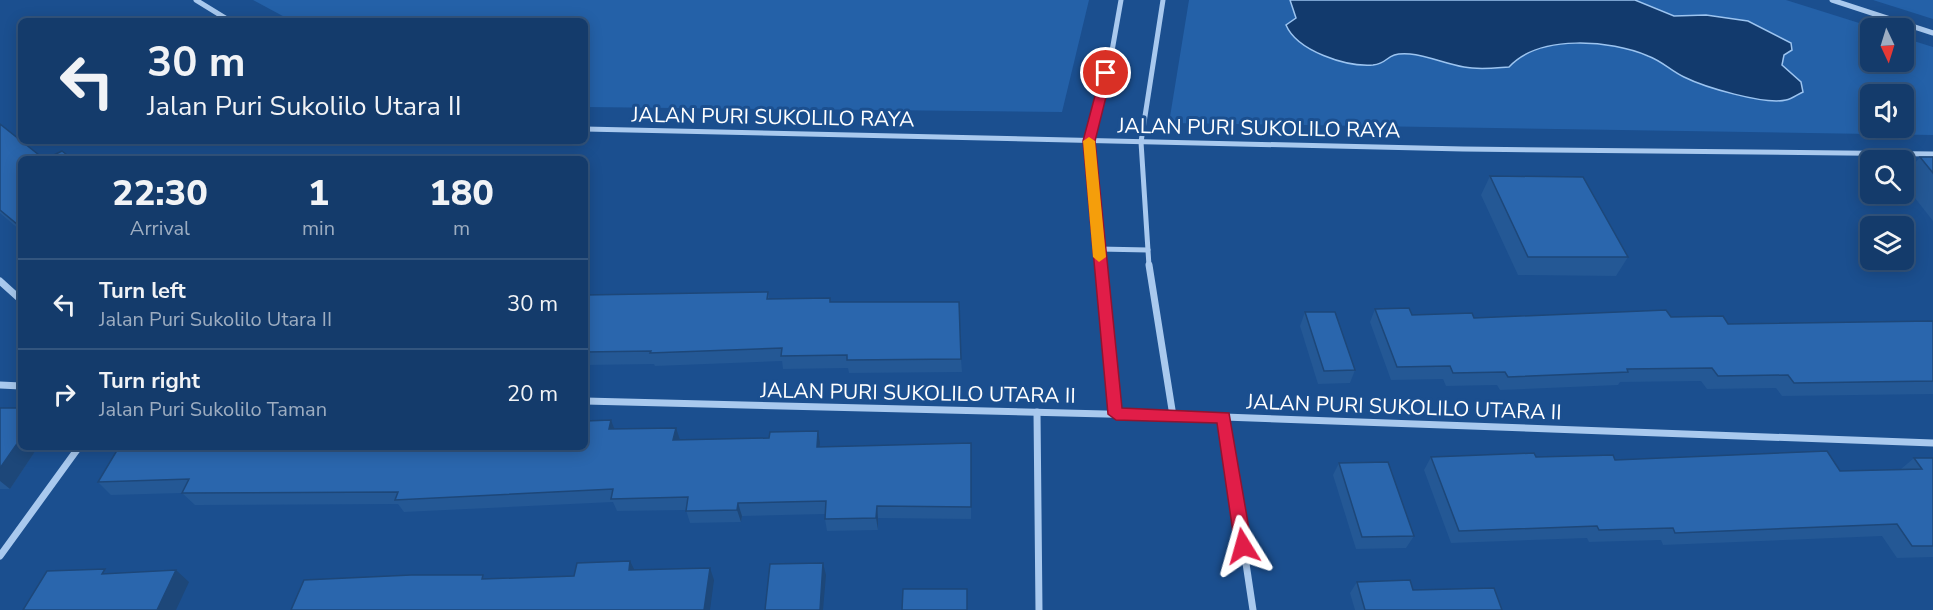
<!DOCTYPE html>
<html lang="en">
<head>
<meta charset="utf-8">
<style>
  body { margin:0; font-family:"Nunito Sans",sans-serif; background:#214673; color:#f1f3f6; height:100vh; display:flex; flex-direction:column; font-size:22px; white-space:nowrap }
  * { box-sizing:border-box; margin:0 }
  p { font-size:20px; color:#9dadc1 }
  .icon { flex:none; width:33px; height:33px; fill:none; stroke:currentColor; stroke-width:2; stroke-linecap:round; stroke-linejoin:round }
  .map { position:relative; flex:1; overflow:hidden }
  .drawer { position:absolute; left:18px; top:156px; width:570px; height:294px; display:flex; flex-direction:column; background:#143b6b; border-radius:9px; box-shadow:0 3px 15px #0003,0 0 0 2px #33557e }
  .drawer>* { flex:none }
  .top-card { position:absolute; left:18px; top:18px; width:570px; height:126px; border-radius:9px; box-shadow:0 3px 15px #0003,0 0 0 2px #33557e; background:#143b6b; color:#f1f3f6; overflow:hidden }
  .needle { width:39px; rotate:176deg }
  .buttons { position:absolute; left:1860px; top:18px; display:grid; gap:12px }
  .buttons a { display:grid; place-items:center; width:54px; height:54px; border-radius:9px; background:#143b6b; box-shadow:0 3px 15px #0003,0 0 0 2px #33557e; font-size:30px }
  .pin { position:absolute; display:grid; place-items:center; width:51px; height:51px; color:#fff; margin:-26px; border:3px solid #fff; border-radius:50%; box-shadow:0 2px 6px #0007 }
  .me { position:absolute; width:66px; margin:-33px; rotate:352deg; stroke-linejoin:round; filter:drop-shadow(0 0 4px #0008) }
  .turn { display:flex; align-items:center; gap:21px; height:126px; padding:0 30px; font-size:27px }
  .turn .icon { width:78px; height:78px; stroke-width:2.5 }
  .turn b { display:block; font-size:42px; line-height:51px }
  .eta { display:flex; justify-content:space-evenly; align-items:center; height:102px; text-align:center }
  .eta b { font-size:36px; font-weight:800; line-height:42px }
  ul { padding:0; list-style:none }
  li { display:flex; align-items:center; gap:18px; height:90px; padding:0 30px; border-top:2px solid #33557e }
  li div { flex:1 }
  li b { display:block; font-size:22px }
  li em { font-style:normal }
  .map>svg:first-child { display:block }
  .green { fill:#2461a8; fill-rule:evenodd }
  .water { fill:#123a6d; stroke:#9cc4f0; stroke-width:1.5 }
  .lines { fill:none; stroke-linecap:round; stroke-linejoin:round }
  .street-far1 { stroke:#a9c9ee; stroke-width:5 }
  .street { stroke:#a9c9ee; stroke-width:7 }
  .wall { fill:#245895 }
  .shaded-wall { fill:#1d4779 }
  .building { fill:#2a66ad; stroke:#1d4779; stroke-width:1.5 }
  .route { fill:#e11d48; stroke:#92132f; stroke-width:1.5 }
  .slow { fill:#f59e0b }
  .labels { text-anchor:middle; dominant-baseline:central; stroke-width:6; stroke-linejoin:round; paint-order:stroke }
  .street-label { font-size:21px; fill:#fff; stroke:#1b4f8f }
</style>
</head>
<body>
<div class="map">
<svg width="1933" height="610" viewBox="0 0 1933 610">
  <rect width="100%" height="100%" fill="#1b4f8f"/>
  <!-- green -->
  <g class="green">
    <path d="M253 0H1089L1062 112 585 107V21H292Z"/>
    <path d="M1189 0H1786L1875 28H1870V62H1904V38L1933 47V135L1169 123ZM1870 94H1904V128H1870Z"/>
    <path d="M1873 0H1933V19Z"/>
  </g>
  <!-- water -->
  <path class="water" d="M1290 0H1635L1674 16 1706 15 1748 21 1791 43 1792 50 1784 55 1782 65 1801 82 1803 92C1798 94 1792 99 1786 100 1764 105 1704 87 1684 77 1671 71 1662 61 1648 56 1611 40 1539 34 1509 67 1494 68 1479 70 1464 67 1446 64 1429 56 1410 54 1384 52 1391 63 1373 65 1346 67 1297 51 1286 25L1296 18Z"/>
  <g class="lines">
    <!-- street-far1 -->
    <g class="street-far1">
      <path d="M196 0 230 21"/>
      <path d="M1832 0 1933 33"/>
      <path d="M585 129 1463 149 1933 154"/>
      <path d="M1099 249 1148 250"/>
      <path d="M1101 266 1089 141 1112 51 1121 0"/>
      <path d="M1149 266 1141 142 1163 0"/>
    </g>
    <!-- street -->
    <g class="street">
      <path d="M1101 265 1116 414"/>
      <path d="M1149 265 1173 416"/>
      <path d="M0 281 21 300"/>
      <path d="M0 385 21 386"/>
      <path d="M585 401 1224 417 1933 443"/>
      <path d="M1037 412 1039 610"/>
      <path d="M1224 417 1253 610"/>
      <path d="M0 556 79 447"/>
    </g>
  </g>
  <!-- wall -->
  <g class="wall">
    <path d="M0 124 21 159V231L0 213Z"/>
    <path d="M1920 157 1933 173V221L1904 184V176Z"/>
    <path d="M1490 176 1628 257 1616 276 1518 275 1481 195Z"/>
    <path d="M768 292 769 299 830 298 831 302 961 359 962 372 849 373 848 368 783 369 782 361 655 366 654 364 587 365 585 360V295Z"/>
    <path d="M1375 309 1412 315 1474 318 1671 317 1728 324 1933 321V394L1782 396 1776 388 1707 389 1701 381 1620 382 1618 385 1500 390 1497 385 1446 386 1443 379 1391 380 1370 322Z"/>
    <path d="M1305 312 1355 370 1350 383 1318 384 1300 326Z"/>
    <path d="M0 408 21 447H38L10 489H0Z"/>
    <path d="M611 420 614 429 680 440 820 443V447L971 443V519L878 518V530L827 531 825 519V514L742 516 741 522 690 523 686 510 617 511 613 502 404 512 398 504 195 505 182 493 111 495 98 482 585 447Z"/>
    <path d="M1431 457H1536L1840 471 1901 469 1914 458H1933V557L1897 558 1882 536 1663 545 1661 540 1589 542 1587 538 1451 543 1424 470Z"/>
    <path d="M1339 463 1414 536 1406 548 1356 549 1333 475Z"/>
    <path d="M1357 582 1413 590 1502 610H1355L1350 593Z"/>
  </g>
  <!-- shaded-wall -->
  <g class="shaded-wall">
    <path d="M611 420 616 433 609 429Z"/>
    <path d="M676 428 680 440H673Z"/>
    <path d="M818 431 820 443 819 459 817 447Z"/>
    <path d="M21 438V447H38L10 489 0 481V468Z"/>
    <path d="M738 503 742 516 741 522 737 510Z"/>
    <path d="M877 506 878 518V530L876 518Z"/>
    <path d="M630 561 636 573 629 570Z"/>
    <path d="M823 563 826 575 823 610H820Z"/>
    <path d="M710 568 714 580 710 610H704Z"/>
    <path d="M176 570 189 582 176 610H157Z"/>
  </g>
  <!-- building -->
  <g class="building">
    <path d="M0 124 44 159H21V222L17 224 0 210Z"/>
    <path d="M62 151 72 159H46Z"/>
    <path d="M1920 157H1933V173Z"/>
    <path d="M1490 176 1583 177 1628 257H1528Z"/>
    <path d="M768 292 767 299 830 298V302H959L961 359 847 360V355L781 356 782 348 650 353 651 351 585 352V295Z"/>
    <path d="M1409 308 1412 315 1472 313 1474 318 1666 310 1671 317 1723 316 1728 324 1933 321V381L1794 383 1788 375 1718 376 1712 368 1627 369 1628 372 1508 377 1505 372 1453 373 1450 366 1397 367 1375 309Z"/>
    <path d="M1305 312H1335L1355 370 1324 371Z"/>
    <path d="M0 408H21V438L0 468Z"/>
    <path d="M611 420 609 429 676 428 673 440 769 438 770 432 818 431 817 447 971 443V507L877 506 876 518 825 519 826 501 738 503 737 510 686 511 688 497 611 499 613 489 395 500 398 492 182 493 189 479 98 482 119 447H585V421Z"/>
    <path d="M1827 451 1840 471 1922 469 1914 458H1933V546H1912L1897 524 1675 533 1673 528 1599 530 1597 526 1459 531 1431 457 1534 453 1536 457 1613 455 1615 460Z"/>
    <path d="M1388 462 1414 536 1362 537 1339 463Z"/>
    <path d="M630 561 629 570 710 568 704 610H291L304 580 411 575H483L482 579 574 576 577 563Z"/>
    <path d="M823 563 820 610H765L770 564Z"/>
    <path d="M105 569 102 574 176 570 157 610H23L47 571Z"/>
    <path d="M1410 580 1413 590 1494 588 1502 610H1365L1357 582Z"/>
    <path d="M903 589H967V610H902Z"/>
  </g>
  <!-- route -->
  <path class="route" d="M1106 70 1112 73 1095 141 1122 408 1229 413 1252 546 1249 551 1243 553 1238 551 1235 546 1217 423 1116 420 1108 414 1083 141 1101 73Z"/>
  <!-- slow -->
  <path class="slow" d="M1089 137 1095 141 1106 257 1099 262 1093 257 1083 141Z"/>
  <g class="labels">
    <!-- street labels -->
    <g class="street-label">
      <text transform="translate(773 117) rotate(1)">JALAN PURI SUKOLILO RAYA</text>
      <text transform="translate(1259 128) rotate(1)">JALAN PURI SUKOLILO RAYA</text>
      <text transform="translate(918 393) rotate(1)">JALAN PURI SUKOLILO UTARA II</text>
      <text transform="translate(1404 407) rotate(2)">JALAN PURI SUKOLILO UTARA II</text>
    </g>
  </g>
</svg>
<div class="buttons">
<a><svg class="needle" viewBox="-14 -14 28 28"><path d="M0-13l5 13h-10z" fill="#e53935"/><path d="M0 13l5-13h-10z" fill="#9dadc1"/></svg></a>
<a><svg class="icon" aria-label="sound" viewBox="0 0 24 24"><path d="M4 9h4l5-4v14l-5-4H4zM17 9q2 3 0 6"/></svg></a>
<a><svg class="icon" aria-label="search" viewBox="0 0 24 24"><circle cx="10" cy="10" r="6"/><path d="M15 15l6 6"/></svg></a>
<a><svg class="icon" aria-label="layers" viewBox="0 0 24 24"><path d="M12 4l9 5-9 5-9-5zM3 14l9 5 9-5"/></svg></a>
</div>
<div class="pin" style="left:1106px;top:73px;background:#d93025"><svg class="icon" aria-label="arrive" viewBox="0 0 24 24"><path d="M6 21V4h12l-3 4 3 4H6"/></svg></div>
<svg class="me" style="left:1243px;top:546px" viewBox="-20 -20 40 40"><path d="M0-17L14 15 0 8-14 15z" fill="#e11d48" stroke="#fff" stroke-width="4"/></svg>
<div class="top-card">
<div class="turn"><svg class="icon" aria-label="left" viewBox="0 0 24 24"><path d="M17 20v-9H6M10 6l-5 5 5 5"/></svg><div><b>30 m</b>Jalan Puri Sukolilo Utara II</div></div>
</div>
<section class="drawer">
<div class="eta">
<div><b>22:30</b><p>Arrival</p></div>
<div><b>1</b><p>min</p></div>
<div><b>180</b><p>m</p></div>
</div>
<ul>
<li><svg class="icon" aria-label="left" viewBox="0 0 24 24"><path d="M17 20v-9H6M10 6l-5 5 5 5"/></svg><div><b>Turn left</b><p>Jalan Puri Sukolilo Utara II</p></div><em>30 m</em></li>
<li><svg class="icon" aria-label="right" viewBox="0 0 24 24"><path d="M7 20v-9h11M14 6l5 5-5 5"/></svg><div><b>Turn right</b><p>Jalan Puri Sukolilo Taman</p></div><em>20 m</em></li>
</ul>
</section>
</div>
</body>
</html>
